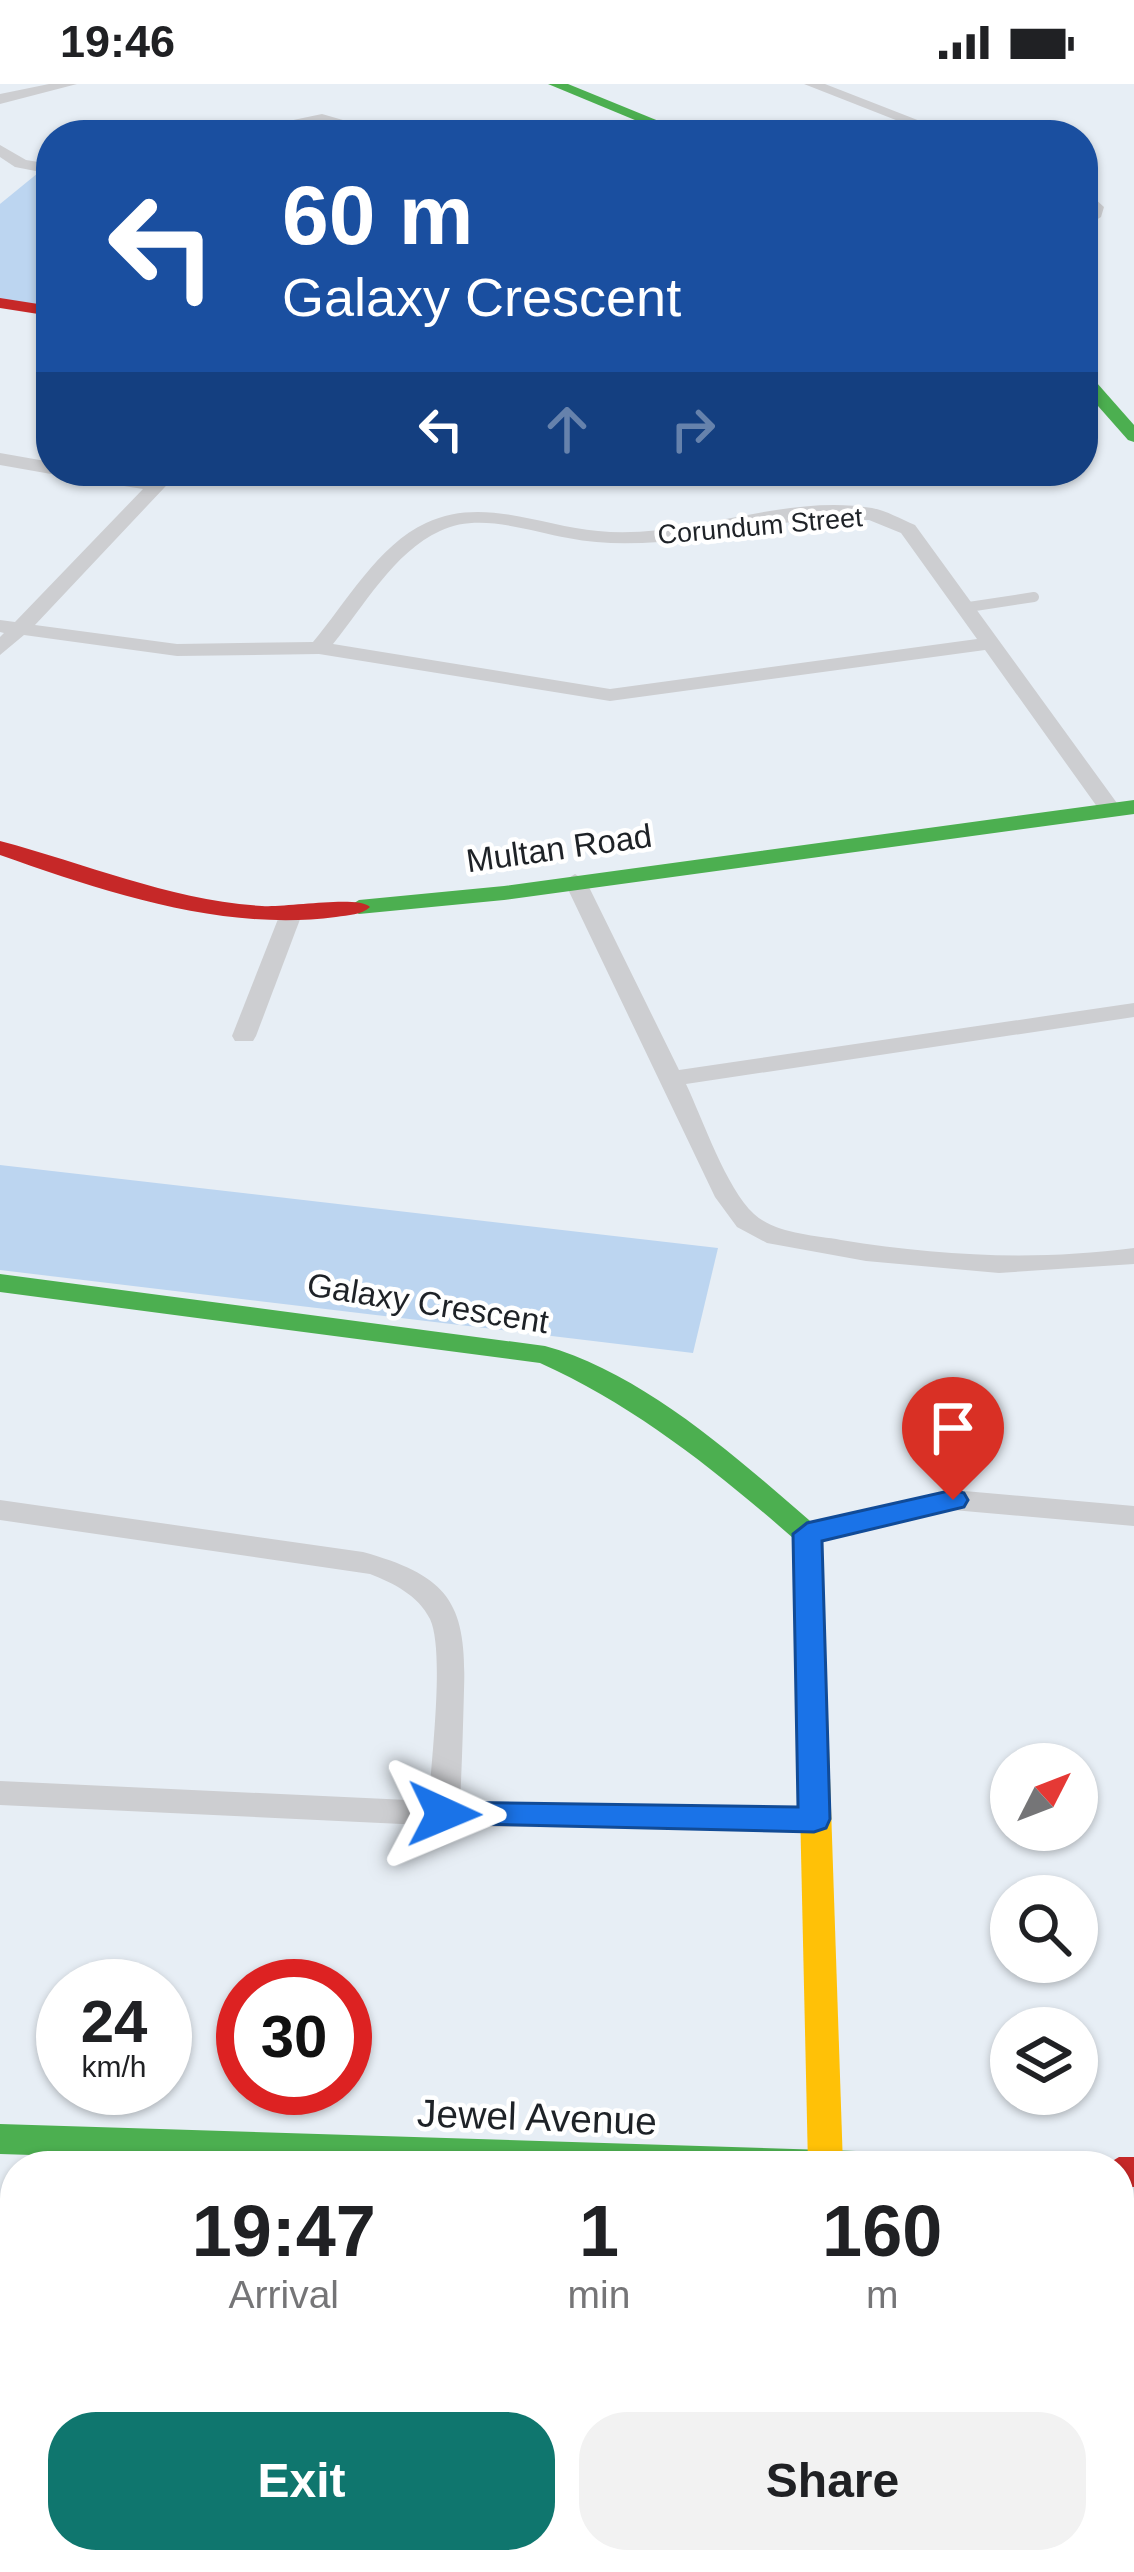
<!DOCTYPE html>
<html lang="en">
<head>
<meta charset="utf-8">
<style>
  body { margin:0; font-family:Helvetica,sans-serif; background:#f2f2f2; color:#202124; height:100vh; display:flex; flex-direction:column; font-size:45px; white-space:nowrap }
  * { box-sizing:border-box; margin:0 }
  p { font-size:39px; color:#757577 }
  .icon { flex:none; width:66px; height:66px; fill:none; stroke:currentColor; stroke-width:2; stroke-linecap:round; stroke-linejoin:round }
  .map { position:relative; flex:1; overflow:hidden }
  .sheet { position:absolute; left:0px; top:2067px; width:1134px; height:423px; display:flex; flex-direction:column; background:#fff; border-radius:48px 48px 0 0; box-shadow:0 3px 9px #0004 }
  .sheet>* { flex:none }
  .hud { position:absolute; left:36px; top:36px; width:1062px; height:366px; border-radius:48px; box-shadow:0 3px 9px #0004; background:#1a4fa0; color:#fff; overflow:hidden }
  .needle { width:78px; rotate:48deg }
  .buttons { position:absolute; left:990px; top:1659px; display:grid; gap:24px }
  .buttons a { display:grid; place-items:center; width:108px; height:108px; border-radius:50%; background:#fff; box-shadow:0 3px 9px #0004; font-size:60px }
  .speed { position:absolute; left:36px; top:1875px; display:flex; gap:24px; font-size:60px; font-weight:700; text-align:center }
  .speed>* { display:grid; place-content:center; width:156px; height:156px; border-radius:50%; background:#fff; box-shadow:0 3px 9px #0004; line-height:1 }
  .speed small { font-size:30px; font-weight:400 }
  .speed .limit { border:18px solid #d22; background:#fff; color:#111 }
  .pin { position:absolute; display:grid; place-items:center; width:102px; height:102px; color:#fff; margin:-123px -51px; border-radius:50% 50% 50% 0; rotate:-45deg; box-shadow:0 0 12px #0007 }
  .pin .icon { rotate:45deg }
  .me { position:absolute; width:132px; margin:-66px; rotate:91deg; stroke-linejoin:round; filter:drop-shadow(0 0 9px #0008) }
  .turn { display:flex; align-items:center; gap:42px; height:252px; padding:0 48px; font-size:54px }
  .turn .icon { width:156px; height:156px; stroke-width:2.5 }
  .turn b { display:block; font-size:84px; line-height:102px }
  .lanes { display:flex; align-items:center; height:114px; padding:0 48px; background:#0003; justify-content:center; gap:60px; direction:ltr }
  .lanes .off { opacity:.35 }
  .eta { display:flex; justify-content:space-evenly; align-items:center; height:204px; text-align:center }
  .eta b { font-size:72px; font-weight:600; line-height:84px }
  .action { display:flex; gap:24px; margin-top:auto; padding:24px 48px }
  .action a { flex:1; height:138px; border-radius:48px; background:#0f766e; color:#fff; font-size:48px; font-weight:600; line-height:138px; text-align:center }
  .action a+a { background:#f2f2f2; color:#202124 }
  .status { display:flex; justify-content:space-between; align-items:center; height:84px; padding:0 60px; background:#fff; direction:ltr }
  .status svg { height:33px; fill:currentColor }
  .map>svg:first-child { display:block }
  .green { fill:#bcd5f0 }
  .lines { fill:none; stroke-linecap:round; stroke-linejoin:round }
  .lane { stroke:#cdced1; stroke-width:10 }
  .street { fill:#cdced1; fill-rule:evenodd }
  .fast { fill:#4caf50; fill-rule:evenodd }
  .slow { fill:#ffc107; fill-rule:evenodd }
  .jam { fill:#c62828; fill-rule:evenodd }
  .route { fill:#1a73e8; stroke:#114b97; stroke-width:3 }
  .labels { text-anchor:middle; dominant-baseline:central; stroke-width:9; stroke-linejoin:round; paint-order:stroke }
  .far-street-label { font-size:27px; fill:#1e2227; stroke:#fff }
  .street-label { font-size:33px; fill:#1e2227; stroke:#fff }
  .near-street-label { font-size:39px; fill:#1e2227; stroke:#fff }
</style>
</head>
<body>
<div class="status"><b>19:46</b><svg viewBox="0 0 49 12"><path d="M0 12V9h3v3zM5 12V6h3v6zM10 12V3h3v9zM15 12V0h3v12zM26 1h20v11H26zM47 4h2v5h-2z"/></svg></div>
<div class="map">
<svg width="1134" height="2488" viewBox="0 0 1134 2488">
  <rect width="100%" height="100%" fill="#e7eef5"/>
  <!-- green -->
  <g class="green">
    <path d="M38 89H51V230L0 223V120Z"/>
    <path d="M0 1081 718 1164 693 1269 0 1186Z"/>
  </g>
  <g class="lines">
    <!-- lane -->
    <path class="lane" d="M962 524 1034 513"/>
    <!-- street -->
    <g class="street">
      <path d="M49 0H77L0 20V10Z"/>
      <path d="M804 0H825L956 51H934Z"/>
      <path d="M322 30 395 51C369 51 343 39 318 40 285 42 255 51 221 51Z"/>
      <path d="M0 61 26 76 51 80V90L15 83 0 73Z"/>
      <path d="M1083 104 1104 123 1101 133 1083 144 1088 124 1083 119Z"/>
      <path d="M0 369 51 378V387H58L51 390 0 381Z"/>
      <path d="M59 387H101L152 396 161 387H180L35 541 177 560 313 558C346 519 378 461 426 439 482 412 541 442 598 447 689 456 781 409 872 424 887 427 901 435 915 441L1122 726 1119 731H1103L985 566 610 617 319 570 177 572 24 551 0 571V553L4 549 0 548V536L15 538 143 405 68 393ZM806 436H869L901 449 977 555 610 605 333 560C364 522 394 468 440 447 479 428 528 447 568 454 647 470 728 446 806 436Z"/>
      <path d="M575 790 586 797 679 986 1134 919V933L686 1000C703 1036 726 1104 754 1130 776 1150 813 1151 841 1156 939 1172 1035 1177 1134 1164V1180L999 1189 866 1177 767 1159 737 1143 715 1113 564 797Z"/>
      <path d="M291 823 302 830 256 952 253 957H235L232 952 280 830Z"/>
      <path d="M953 1406 1134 1422V1442L953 1426 807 1460 797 1457 793 1450 797 1443 807 1440Z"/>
      <path d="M0 1416 363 1468C449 1492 467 1519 464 1606 463 1644 462 1681 460 1718L814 1723 825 1726 830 1735 825 1744 814 1747 444 1742 0 1721V1697L429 1717C431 1677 445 1567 430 1535 418 1511 393 1499 370 1490L0 1436Z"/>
      <path d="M94 2475H543L549 2488H88Z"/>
    </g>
    <!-- fast -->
    <g class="fast">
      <path d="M548 0H568L693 51H671Z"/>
      <path d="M1083 289 1089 290 1134 341V358L1128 356 1083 305Z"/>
      <path d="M1134 716V730L504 816 359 830 348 823 359 816 504 802Z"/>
      <path d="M0 1190 545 1262C644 1289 741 1377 817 1443L821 1450 828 1634 824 1642H802L798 1634 793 1454C714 1385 635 1322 540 1279L0 1208Z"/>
      <path d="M0 2040 856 2067 868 2071 874 2082H385L0 2070Z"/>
    </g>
    <!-- slow -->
    <path class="slow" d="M813 1622 824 1626 828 1634 843 2082 808 2081 798 1634 802 1626Z"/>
    <!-- jam -->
    <g class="jam">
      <path d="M0 214 51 222V232L0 224Z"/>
      <path d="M0 757C87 780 170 816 262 822 286 824 357 811 370 823 361 831 349 831 336 833 223 848 105 808 0 771Z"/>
      <path d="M1119 2073H1134V2103H1119V2082H1104Z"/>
    </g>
  </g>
  <!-- route -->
  <path class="route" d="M953 1406 964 1409 968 1416 964 1423 822 1457 830 1735 826 1744 814 1748 432 1739 428 1730 432 1721 444 1718 798 1723 793 1450 807 1439Z"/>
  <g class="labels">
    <!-- far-street labels -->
    <g class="far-street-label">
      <text transform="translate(760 442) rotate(-5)">Corundum Street</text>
    </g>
    <!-- street labels -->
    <g class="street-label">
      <text transform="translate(559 764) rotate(-8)">Multan Road</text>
      <text transform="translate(428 1219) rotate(9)">Galaxy Crescent</text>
    </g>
    <!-- near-street labels -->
    <g class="near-street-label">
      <text transform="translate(537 2033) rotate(2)">Jewel Avenue</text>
    </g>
  </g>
</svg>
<div class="buttons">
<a><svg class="needle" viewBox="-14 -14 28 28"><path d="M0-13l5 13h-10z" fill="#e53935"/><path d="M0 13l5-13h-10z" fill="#757577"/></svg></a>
<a><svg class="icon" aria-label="search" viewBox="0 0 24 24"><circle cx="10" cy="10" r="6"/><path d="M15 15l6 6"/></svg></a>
<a><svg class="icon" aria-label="layers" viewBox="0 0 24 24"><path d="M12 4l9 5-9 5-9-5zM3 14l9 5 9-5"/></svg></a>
</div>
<div class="speed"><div>24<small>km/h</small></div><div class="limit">30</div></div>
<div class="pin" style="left:953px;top:1416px;background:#d93025"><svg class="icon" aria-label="arrive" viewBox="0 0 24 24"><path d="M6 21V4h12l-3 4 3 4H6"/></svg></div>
<svg class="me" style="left:444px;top:1730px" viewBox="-20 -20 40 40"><path d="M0-17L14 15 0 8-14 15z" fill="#1a73e8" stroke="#fff" stroke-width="4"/></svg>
<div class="hud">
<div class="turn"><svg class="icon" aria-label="left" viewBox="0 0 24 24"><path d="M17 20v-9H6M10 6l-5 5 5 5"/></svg><div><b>60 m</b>Galaxy Crescent</div></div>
<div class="lanes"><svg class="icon" aria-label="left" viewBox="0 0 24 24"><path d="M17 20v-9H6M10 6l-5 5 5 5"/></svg><svg class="icon off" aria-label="ahead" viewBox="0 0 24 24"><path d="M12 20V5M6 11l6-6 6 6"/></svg><svg class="icon off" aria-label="right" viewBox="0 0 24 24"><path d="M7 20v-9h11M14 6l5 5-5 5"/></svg></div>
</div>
<section class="sheet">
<div class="eta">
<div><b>19:47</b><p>Arrival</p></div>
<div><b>1</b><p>min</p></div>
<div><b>160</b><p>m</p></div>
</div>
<div class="action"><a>Exit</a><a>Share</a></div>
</section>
</div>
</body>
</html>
